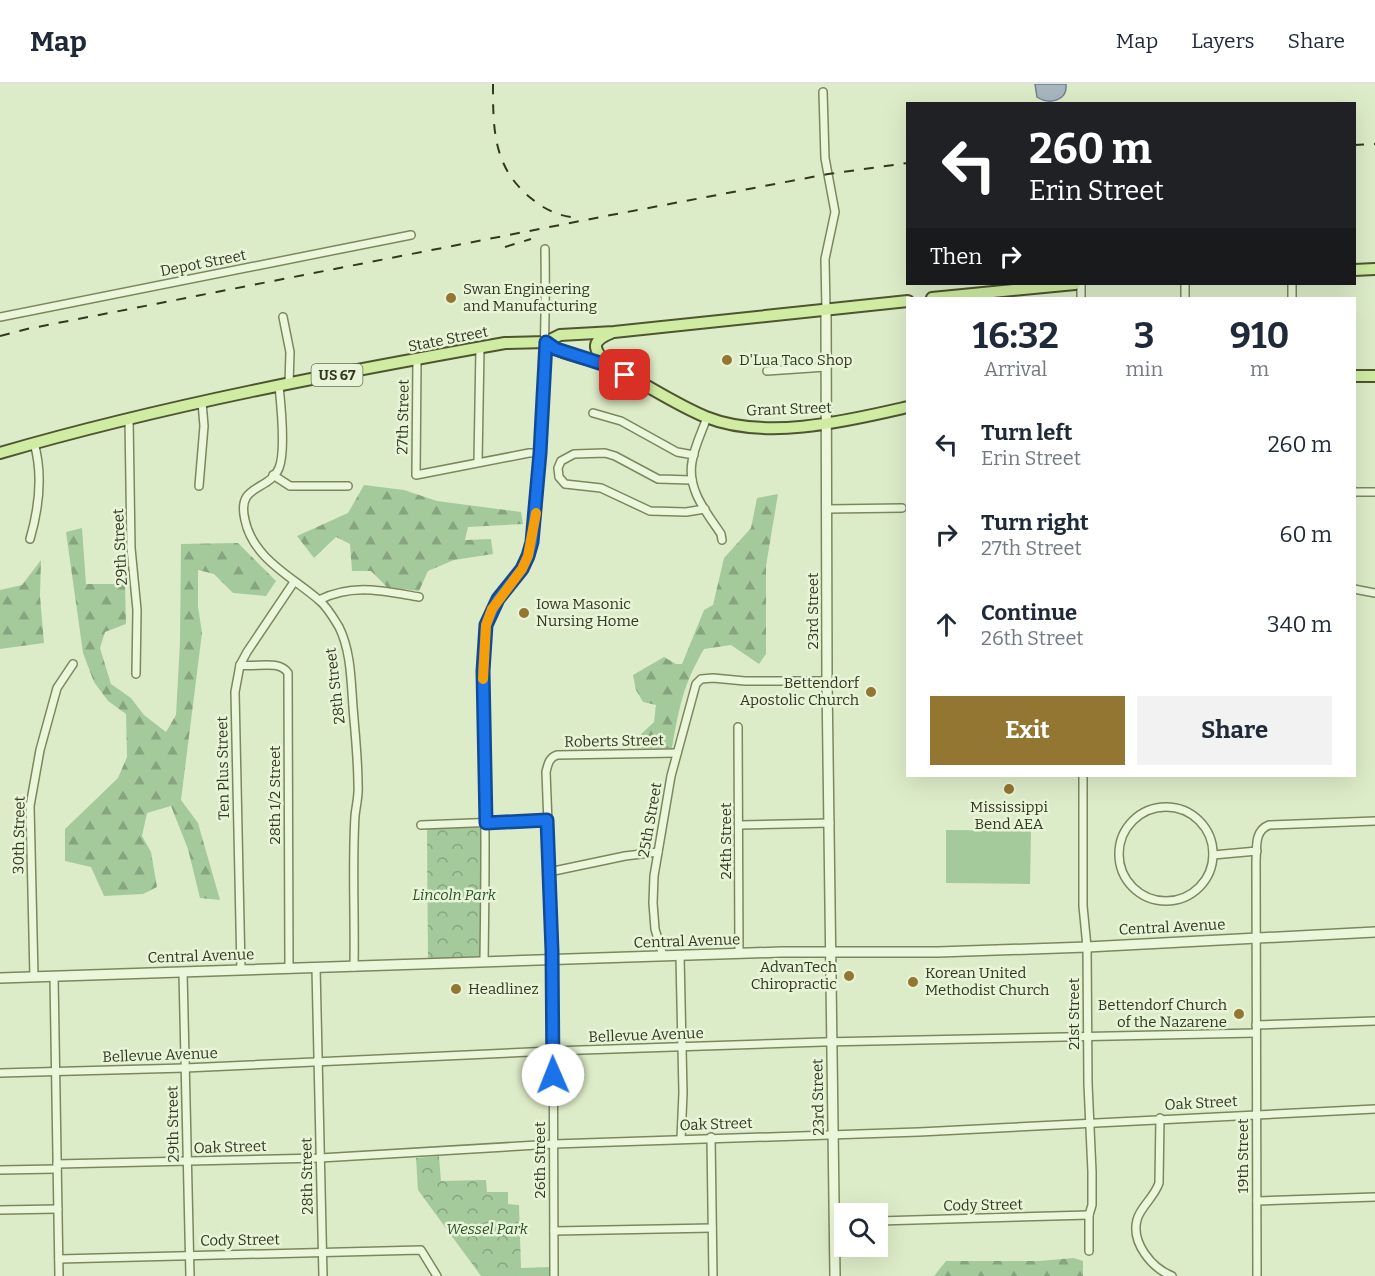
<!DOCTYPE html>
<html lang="en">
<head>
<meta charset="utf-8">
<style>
  body { margin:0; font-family:Bitter,serif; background:#f2f2f3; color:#1f2937; height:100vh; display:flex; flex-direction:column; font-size:22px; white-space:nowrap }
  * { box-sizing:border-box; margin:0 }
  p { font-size:20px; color:#747a83 }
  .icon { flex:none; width:33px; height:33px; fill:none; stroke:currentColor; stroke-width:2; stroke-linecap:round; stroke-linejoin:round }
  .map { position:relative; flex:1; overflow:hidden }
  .drawer { position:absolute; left:906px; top:213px; width:450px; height:480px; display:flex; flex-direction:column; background:#fff; border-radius:0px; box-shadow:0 6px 24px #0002 }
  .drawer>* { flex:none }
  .hud { position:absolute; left:906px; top:18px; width:450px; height:183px; border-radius:0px; box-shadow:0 6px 24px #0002; background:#202124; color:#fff; overflow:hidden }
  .buttons { position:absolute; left:834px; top:1119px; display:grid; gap:12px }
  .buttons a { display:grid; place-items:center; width:54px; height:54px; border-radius:0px; background:#fff; box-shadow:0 6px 24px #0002; font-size:30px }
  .pin { position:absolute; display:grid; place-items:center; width:51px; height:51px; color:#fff; margin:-26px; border-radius:12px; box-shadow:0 3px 9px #0006 }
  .me { position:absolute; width:66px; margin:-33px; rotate:359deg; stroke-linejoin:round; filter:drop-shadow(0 0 4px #0008) }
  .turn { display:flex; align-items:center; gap:21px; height:126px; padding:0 24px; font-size:27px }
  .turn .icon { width:78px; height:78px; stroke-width:2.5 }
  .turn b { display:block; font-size:42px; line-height:51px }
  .then { display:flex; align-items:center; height:57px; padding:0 24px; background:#0003; gap:12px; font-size:22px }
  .eta { display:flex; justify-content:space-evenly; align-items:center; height:102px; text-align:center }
  .eta b { font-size:36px; font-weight:700; line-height:42px }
  .primary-button { display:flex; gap:12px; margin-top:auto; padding:12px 24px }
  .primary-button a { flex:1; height:69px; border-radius:0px; background:#927631; color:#fff; font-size:24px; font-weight:700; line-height:69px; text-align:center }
  .primary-button a+a { background:#f2f2f3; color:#1f2937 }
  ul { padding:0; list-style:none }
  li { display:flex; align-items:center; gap:18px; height:90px; padding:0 24px }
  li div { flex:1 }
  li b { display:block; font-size:22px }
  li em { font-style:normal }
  header { display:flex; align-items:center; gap:36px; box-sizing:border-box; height:84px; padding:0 30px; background:#fff; border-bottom:2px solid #e0e1e3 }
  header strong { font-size:28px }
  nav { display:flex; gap:33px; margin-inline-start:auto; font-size:21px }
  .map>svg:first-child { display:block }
  .forest { fill:url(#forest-firs) }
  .park { fill:url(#park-crowns) }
  .pitch { fill:#a4ca9c }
  .water { fill:#a8b6c0; stroke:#6f808e; stroke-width:1.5 }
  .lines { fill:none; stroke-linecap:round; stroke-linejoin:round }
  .minor-casing { stroke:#7d875e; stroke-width:10 }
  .tertiary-casing { stroke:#7d875e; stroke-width:12 }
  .primary-casing { stroke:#4f5531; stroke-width:14 }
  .minor { stroke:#ebf7da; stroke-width:7 }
  .tertiary { stroke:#ebf7da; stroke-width:9 }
  .primary { stroke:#cfeca2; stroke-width:10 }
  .rail { stroke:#333820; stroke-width:2; stroke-dasharray:10 10; stroke-linecap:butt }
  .route-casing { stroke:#114b97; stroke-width:15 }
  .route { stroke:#1a73e8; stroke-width:10 }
  .slow { stroke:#f59e0b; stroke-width:10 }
  .poi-dot { fill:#927631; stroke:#e8f4d7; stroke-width:2 }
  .labels { text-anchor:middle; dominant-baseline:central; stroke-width:5; stroke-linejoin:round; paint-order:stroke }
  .shield { fill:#e8f4d7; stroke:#697057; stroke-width:1.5 }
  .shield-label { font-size:14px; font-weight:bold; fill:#333820 }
  .street-label { font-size:15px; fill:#333820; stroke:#e8f4d7 }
  .poi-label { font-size:15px; fill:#333820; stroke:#e8f4d7; text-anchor:start }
  .park-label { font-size:15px; font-style:italic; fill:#2a5328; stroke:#e8f4d7 }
</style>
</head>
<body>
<header>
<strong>Map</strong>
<nav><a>Map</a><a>Layers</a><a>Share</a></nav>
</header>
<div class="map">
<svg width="1375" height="1192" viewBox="0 0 1375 1192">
  <defs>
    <pattern id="forest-firs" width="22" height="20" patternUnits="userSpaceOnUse" patternTransform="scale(1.5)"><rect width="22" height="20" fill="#a4ca9c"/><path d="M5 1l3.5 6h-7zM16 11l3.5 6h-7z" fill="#86a57f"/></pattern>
    <pattern id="park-crowns" width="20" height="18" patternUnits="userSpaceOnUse" patternTransform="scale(1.5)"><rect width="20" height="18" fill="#a4ca9c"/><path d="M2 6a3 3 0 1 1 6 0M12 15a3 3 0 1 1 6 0" fill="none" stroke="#86a57f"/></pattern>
  </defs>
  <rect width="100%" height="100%" fill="#ddecc8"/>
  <!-- forest -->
  <g class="forest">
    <path d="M364 401 404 406 437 417 521 428 523 440 468 443 465 456 491 455 493 470 454 476 428 487 419 507 387 503 371 487H352L350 460 336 453 314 474 297 452 348 429Z"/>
    <path d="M778 410 766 482V570L759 580 731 561 704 565C683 601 679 624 672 664H636L637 654 654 638 656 621 643 618 636 606 633 591 664 573 676 580H682L704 526 713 521 724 474 751 444 757 414Z"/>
    <path d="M82 444 86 500H125L126 540 105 548 100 564 111 600 131 614 144 631 166 648 176 631 180 558 181 460 238 459 276 497 266 512 233 509 214 490 198 486V522L202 549 181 716 198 739 220 816 200 814 188 765 171 722 147 729 142 752 151 768 157 803 143 810 104 812 91 783 65 777V745L118 694 127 673 126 630 108 617 94 598 83 569 66 448Z"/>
    <path d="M41 476 40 512 44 559 0 565V506L22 501Z"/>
    <path d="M1074 1174 1083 1177V1192H934L946 1177H1039Z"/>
  </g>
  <!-- park -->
  <g class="park">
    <path d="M477 741 481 745 482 871 478 876 428 878 427 747 430 743Z"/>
    <path d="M439 1072 441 1097 486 1096 487 1108H508V1120L519 1121 521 1184 550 1183V1192H481L418 1106 416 1074Z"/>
  </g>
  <!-- pitch -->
  <path class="pitch" d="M946 746 1031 747 1030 800 946 799Z"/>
  <!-- water -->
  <path class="water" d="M1035 0H1066C1068 17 1049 21 1037 13Z"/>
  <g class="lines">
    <!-- minor casing -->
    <g class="minor-casing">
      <g id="minor">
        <path d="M823 8 825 74 835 128 825 175 826 226"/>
        <path d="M1081 200V214"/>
        <path d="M1185 200V214"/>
        <path d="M1292 214V200"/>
        <path d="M0 233 411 151"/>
        <path d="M283 233 290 268 289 300"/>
        <path d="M417 276 416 391 529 369H540"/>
        <path d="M767 287 826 283"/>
        <path d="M279 302C281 321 286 367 279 384 269 408 236 399 245 436 253 475 293 493 320 517 328 524 334 535 339 543 351 567 351 597 353 623 355 649 358 675 358 701 359 711 356 722 355 732 352 782 355 833 354 883"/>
        <path d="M593 329 621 337 677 368 694 371"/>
        <path d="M707 333C702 348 694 363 692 378 687 406 707 429 721 450L722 456"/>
        <path d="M129 334 131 464 137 526 136 590"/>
        <path d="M478 378 480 264"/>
        <path d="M273 391 290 402H348"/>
        <path d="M692 396 658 395 615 372 605 369 574 370 561 377 558 384 559 393 565 400 601 404 650 427 686 428 705 425"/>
        <path d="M199 402 204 342 202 318"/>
        <path d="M1354 408H1375"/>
        <path d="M827 425 902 424"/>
        <path d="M30 455C39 424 43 390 34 359"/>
        <path d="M1354 505 1375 509"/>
        <path d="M319 516C353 499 383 507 419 513"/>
        <path d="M240 581C255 584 279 575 288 589L289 885"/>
        <path d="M738 643 739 870"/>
        <path d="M1083 692V822L1087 863 1088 1000 1092 1088V1121L1089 1131V1167"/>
        <circle cx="1166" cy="770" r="47"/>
        <path d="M421 741 547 736"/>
        <path d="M740 741 830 739"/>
        <path d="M1213 771 1257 767"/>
        <path d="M549 788 625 772 658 768"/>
        <path d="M663 872 655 845 653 819 654 792 671 692 696 600 701 595 713 594 745 597H827"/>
        <path d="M680 872 683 1009 681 1055"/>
        <path d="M484 878C485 810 486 742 484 674 484 631 478 585 486 542 491 511 524 492 532 460 539 427 539 390 541 356 544 292 546 229 545 165"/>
        <path d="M316 884 323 1192"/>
        <path d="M241 886 235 608 240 581 247 568 294 498"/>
        <path d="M183 888 190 1192"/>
        <path d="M54 892 59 1192"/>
        <path d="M34 893 30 722 40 666 57 604 73 580"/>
        <path d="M1256 941 1375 937"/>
        <path d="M0 989 185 984 552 967 823 958 1256 949"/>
        <path d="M1160 1034 1159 1099C1154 1114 1140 1123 1137 1136 1131 1159 1152 1184 1172 1192"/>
        <path d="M711 1053 713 1192"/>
        <path d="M57 1080 320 1074 554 1060 919 1048 1375 1025"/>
        <path d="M0 1086 57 1085"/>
        <path d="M1257 1117 1375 1113"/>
        <path d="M0 1126 58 1125"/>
        <path d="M878 1137 1089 1131"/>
        <path d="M554 1147 712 1144"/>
        <path d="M59 1175 421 1166 437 1192"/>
        <path d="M554 1192 553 867 546 688C548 680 549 674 557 671L677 669"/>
        <path d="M1257 1192 1256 777C1257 763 1254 747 1269 741L1375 737"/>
      </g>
    </g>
    <!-- tertiary casing -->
    <g class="tertiary-casing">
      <g id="tertiary">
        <path d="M826 226 827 597 835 1192"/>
        <path d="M0 894 781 868H938L1087 863 1375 848"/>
      </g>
    </g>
    <!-- primary casing -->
    <g class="primary-casing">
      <g id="primary">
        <path d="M1354 186 1375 185"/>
        <path d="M932 214 1075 200"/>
        <path d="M546 258C563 273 589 273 609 282 642 297 672 319 706 333 766 357 847 337 908 323"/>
        <path d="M608 281C595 267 588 258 611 249"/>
        <path d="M1354 292H1375"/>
        <path d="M0 369C165 321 336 289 505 259L546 258 560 251 614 248 908 217"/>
      </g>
    </g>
    <!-- minor -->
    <use href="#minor" class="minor"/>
    <!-- tertiary -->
    <use href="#tertiary" class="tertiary"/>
    <!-- primary -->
    <use href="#primary" class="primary"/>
    <!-- rail -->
    <g class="rail">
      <path d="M493 0C493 46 493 84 532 115 545 126 561 133 579 134"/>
      <path d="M1354 61 1375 60"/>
      <path d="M505 163 531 155"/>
      <path d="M0 252 27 245 606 132 828 90 908 79"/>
    </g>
  </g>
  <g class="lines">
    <!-- route casing -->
    <g class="route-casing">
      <path id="route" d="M553 991 552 867 547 736 486 739 483 587 486 541 498 515 522 485 528 472 532 458 540 369 546 258 556 265 609 282 625 291"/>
    </g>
    <!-- route -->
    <use href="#route" class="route"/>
    <!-- slow -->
    <path class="slow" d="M483 595 486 541 492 525 522 485 528 472 536 429"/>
  </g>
  <!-- markers -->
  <g class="poi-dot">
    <circle cx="451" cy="214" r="6"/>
    <circle cx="727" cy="276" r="6"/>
    <circle cx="524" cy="529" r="6"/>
    <circle cx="871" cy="608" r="6"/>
    <circle cx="1009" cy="705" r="6"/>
    <circle cx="849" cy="892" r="6"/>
    <circle cx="913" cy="898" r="6"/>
    <circle cx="456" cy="905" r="6"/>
    <circle cx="1239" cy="930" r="6"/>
  </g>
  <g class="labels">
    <!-- shield labels -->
    <rect class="shield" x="311.5" y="280" width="51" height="22" rx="4.5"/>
    <g class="shield-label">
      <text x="337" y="291">US 67</text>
    </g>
    <!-- street labels -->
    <g class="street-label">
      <text transform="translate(203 179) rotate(-11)">Depot Street</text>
      <text transform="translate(448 255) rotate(-11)">State Street</text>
      <text transform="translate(789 325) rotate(-2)">Grant Street</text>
      <text transform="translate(403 333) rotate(-89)">27th Street</text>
      <text transform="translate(120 463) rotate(-93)">29th Street</text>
      <text transform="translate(813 527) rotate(-90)">23rd Street</text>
      <text transform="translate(335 602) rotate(-97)">28th Street</text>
      <text transform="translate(614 657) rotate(-1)">Roberts Street</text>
      <text transform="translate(223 684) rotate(-91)">Ten Plus Street</text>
      <text transform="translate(275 711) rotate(-90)">28th 1/2 Street</text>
      <text transform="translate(650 736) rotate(-80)">25th Street</text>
      <text transform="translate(19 751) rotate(-89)">30th Street</text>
      <text transform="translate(726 757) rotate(-90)">24th Street</text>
      <text transform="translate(1172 843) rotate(-3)">Central Avenue</text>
      <text transform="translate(687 857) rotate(-2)">Central Avenue</text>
      <text transform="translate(201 872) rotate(-2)">Central Avenue</text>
      <text transform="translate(1074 930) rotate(-90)">21st Street</text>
      <text transform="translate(646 951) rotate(-2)">Bellevue Avenue</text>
      <text transform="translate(160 971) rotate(-2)">Bellevue Avenue</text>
      <text transform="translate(818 1013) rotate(-91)">23rd Street</text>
      <text transform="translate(1201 1019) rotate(-3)">Oak Street</text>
      <text transform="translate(173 1040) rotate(-91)">29th Street</text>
      <text transform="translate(716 1040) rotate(-2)">Oak Street</text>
      <text transform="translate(230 1063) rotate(-2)">Oak Street</text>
      <text transform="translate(1243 1072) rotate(-90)">19th Street</text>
      <text transform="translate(540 1076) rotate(-90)">26th Street</text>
      <text transform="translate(307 1092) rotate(-91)">28th Street</text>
      <text transform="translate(983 1121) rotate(-1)">Cody Street</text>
      <text transform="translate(240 1156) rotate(-1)">Cody Street</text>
    </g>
    <!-- poi labels -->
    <g class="poi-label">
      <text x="463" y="205">Swan Engineering<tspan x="463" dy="17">and Manufacturing</tspan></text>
      <text x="739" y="276">D'Lua Taco Shop</text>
      <text x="536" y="520">Iowa Masonic<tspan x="536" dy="17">Nursing Home</tspan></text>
      <text x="859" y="599" text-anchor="end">Bettendorf<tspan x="859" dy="17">Apostolic Church</tspan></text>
      <text x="1009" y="723" text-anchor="middle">Mississippi<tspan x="1009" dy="17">Bend AEA</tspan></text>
      <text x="837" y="883" text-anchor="end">AdvanTech<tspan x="837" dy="17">Chiropractic</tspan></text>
      <text x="925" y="889">Korean United<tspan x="925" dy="17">Methodist Church</tspan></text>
      <text x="468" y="905">Headlinez</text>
      <text x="1227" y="921" text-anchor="end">Bettendorf Church<tspan x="1227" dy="17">of the Nazarene</tspan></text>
    </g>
    <!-- park labels -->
    <g class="park-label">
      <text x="454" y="811">Lincoln Park</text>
      <text x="487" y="1145">Wessel Park</text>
    </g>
  </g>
</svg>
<div class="buttons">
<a><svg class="icon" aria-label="search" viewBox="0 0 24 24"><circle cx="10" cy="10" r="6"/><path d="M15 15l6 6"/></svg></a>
</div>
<div class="pin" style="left:625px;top:291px;background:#d93025"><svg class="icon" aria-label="arrive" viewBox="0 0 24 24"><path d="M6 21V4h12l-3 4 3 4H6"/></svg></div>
<svg class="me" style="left:553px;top:991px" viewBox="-20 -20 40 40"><circle r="19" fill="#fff"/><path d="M0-13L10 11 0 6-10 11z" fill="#1a73e8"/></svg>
<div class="hud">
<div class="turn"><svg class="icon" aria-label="left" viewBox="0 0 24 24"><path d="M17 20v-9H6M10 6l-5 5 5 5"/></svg><div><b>260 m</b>Erin Street</div></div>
<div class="then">Then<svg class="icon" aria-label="right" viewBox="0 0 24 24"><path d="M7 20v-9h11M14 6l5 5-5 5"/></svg></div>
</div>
<section class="drawer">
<div class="eta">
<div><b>16:32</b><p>Arrival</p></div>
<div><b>3</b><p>min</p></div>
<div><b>910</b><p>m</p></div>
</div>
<ul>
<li><svg class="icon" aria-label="left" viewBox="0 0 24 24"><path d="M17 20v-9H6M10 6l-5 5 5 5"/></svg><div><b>Turn left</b><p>Erin Street</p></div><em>260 m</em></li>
<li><svg class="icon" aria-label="right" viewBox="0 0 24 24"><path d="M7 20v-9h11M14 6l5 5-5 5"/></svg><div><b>Turn right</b><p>27th Street</p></div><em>60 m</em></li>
<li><svg class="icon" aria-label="ahead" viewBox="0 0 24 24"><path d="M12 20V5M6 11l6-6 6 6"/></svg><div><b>Continue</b><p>26th Street</p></div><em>340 m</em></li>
</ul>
<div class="primary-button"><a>Exit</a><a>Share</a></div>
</section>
</div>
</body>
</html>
